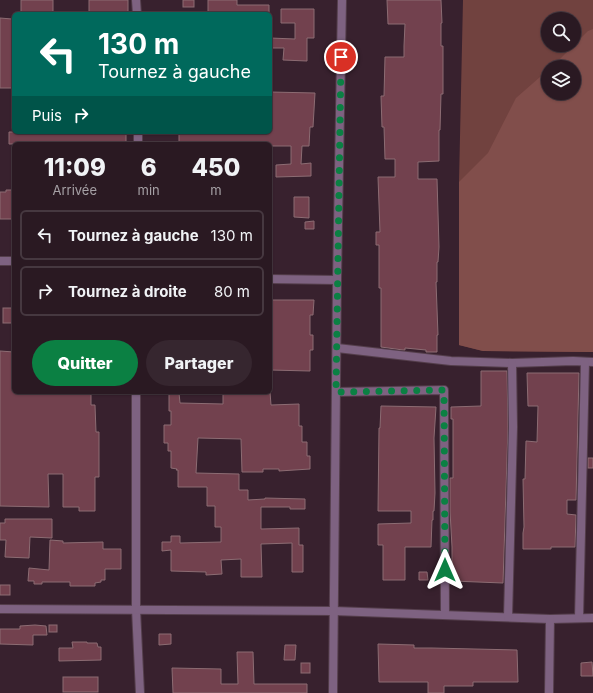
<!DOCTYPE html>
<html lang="fr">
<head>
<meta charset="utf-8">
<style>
  body { margin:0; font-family:Inter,sans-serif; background:#36262f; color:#f1f3f6; height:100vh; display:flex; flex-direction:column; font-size:15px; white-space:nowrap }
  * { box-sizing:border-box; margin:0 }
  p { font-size:13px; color:#a5a0a5 }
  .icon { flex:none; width:22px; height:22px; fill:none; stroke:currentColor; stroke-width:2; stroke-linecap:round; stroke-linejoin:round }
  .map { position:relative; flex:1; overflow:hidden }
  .panel { position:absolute; left:12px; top:142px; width:260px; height:252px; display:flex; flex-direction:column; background:#2a1922; border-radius:6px; box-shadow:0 1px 3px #0004,0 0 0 1px #463840 }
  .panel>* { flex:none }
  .hud { position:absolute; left:12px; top:12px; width:260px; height:122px; border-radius:6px; box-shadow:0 1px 3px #0004,0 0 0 1px #463840; background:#00695c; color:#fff; overflow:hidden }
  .tools { position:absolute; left:541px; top:12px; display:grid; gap:8px }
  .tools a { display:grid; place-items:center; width:40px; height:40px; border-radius:50%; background:#2a1922; box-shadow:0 1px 3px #0004,0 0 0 1px #463840; font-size:20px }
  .pin { position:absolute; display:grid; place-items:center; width:34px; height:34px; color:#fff; margin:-17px; border:2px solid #fff; border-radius:50%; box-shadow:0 1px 4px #0007 }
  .me { position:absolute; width:44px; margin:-22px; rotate:0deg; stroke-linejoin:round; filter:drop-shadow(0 0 3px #0008) }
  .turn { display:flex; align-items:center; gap:14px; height:84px; padding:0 20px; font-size:18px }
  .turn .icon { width:52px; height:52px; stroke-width:2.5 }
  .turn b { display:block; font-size:28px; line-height:34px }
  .then { display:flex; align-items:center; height:38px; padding:0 20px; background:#0003; gap:8px; font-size:15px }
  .eta { display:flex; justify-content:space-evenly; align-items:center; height:68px; text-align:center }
  .eta b { font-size:24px; font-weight:800; line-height:28px }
  .primary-button { display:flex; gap:8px; margin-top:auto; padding:8px 20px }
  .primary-button a { flex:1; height:46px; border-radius:24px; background:#0b8043; color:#fff; font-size:16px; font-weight:800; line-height:46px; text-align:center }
  .primary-button a+a { background:#36262f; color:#f1f3f6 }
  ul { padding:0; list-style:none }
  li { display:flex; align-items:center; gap:12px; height:50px; margin:0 8px 6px; padding:0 12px; border:2px solid #463840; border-radius:6px }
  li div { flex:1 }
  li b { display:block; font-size:15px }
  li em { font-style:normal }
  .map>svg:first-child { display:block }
  .green { fill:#71423f; fill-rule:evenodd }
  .forest { fill:#814e4b }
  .building { fill:#72414e; stroke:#8c6c73 }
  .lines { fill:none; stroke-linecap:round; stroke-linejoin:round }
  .street-casing { stroke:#543e4b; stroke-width:10 }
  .street { stroke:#7e6281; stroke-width:8 }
  .route { stroke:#0b8043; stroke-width:7; stroke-dasharray:0 12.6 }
</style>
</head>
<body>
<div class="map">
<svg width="593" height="693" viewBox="0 0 593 693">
  <rect width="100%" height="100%" fill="#38212e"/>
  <!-- green -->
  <path class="green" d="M463 0H593V352L483 351 459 345V182ZM548 19H574V45H548ZM548 67H574V93H548Z"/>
  <!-- forest -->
  <path class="forest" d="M593 29V352L483 351 459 345V182L488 153 516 98 548 70V93H574V67H552L588 31Z"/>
  <!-- building -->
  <g class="building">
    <rect x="21" y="0" width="32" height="14"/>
    <path d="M89 0H128V12L111 14H89Z"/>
    <rect x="183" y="0" width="11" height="7"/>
    <path d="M208 0H237V5H269V14H208Z"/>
    <path d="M387 0H441L442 23H441V46H443V94H441L440 130H439V161L418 162V179H437L439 247 438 262H437V282H436L438 335H437V352H426V350L405 348V350H403L381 347V288H379V245H376V232H380L378 177H395V159H385L384 127H382L381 96H384L385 57H404V46L405 24H388Z"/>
    <path d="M281 9H314V38H307V61L283 60 284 48H270V38L295 39V23H281Z"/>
    <path d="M0 18 12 19 14 88H0Z"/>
    <path d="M270 92 315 93 313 127H310L309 146H302L301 164 311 163V176L276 177V165L291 164V146H270V144H179V132H270Z"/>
    <path d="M9 132H126V142L96 144H9Z"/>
    <path d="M6 190H14V219H0V192H6Z"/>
    <path d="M294 197H309V218L294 217Z"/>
    <path d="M314 221V229H305V222Z"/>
    <path d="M270 300H314L313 315H310V335H313V350H310V371L270 370Z"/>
    <rect x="3" y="308" width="11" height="15"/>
    <path d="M0 351 14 352V392H91V405H95L96 432H99V477H95V511H79V507H63V474H48L49 507 0 506Z"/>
    <path d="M481 371H507L508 427 503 583 452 581V547L450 511V478H453V419H451V407L481 406Z"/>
    <path d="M527 373H579L576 500H567V514L576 515 575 547H551V549H523V533L524 527 523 479H525L526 441 537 442 538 406H528Z"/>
    <path d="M223 392H270L271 405 299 404V426H302V442H307V456H310V469L279 471V469H263V472H242L241 439 198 438 196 473 239 474V490H248V500L265 499V498L305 499V509H290V507H261V529L299 528V545H303V572H292V543L261 544 262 577H241V559L221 560 222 574 206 575V572L171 571V550L162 551V542H171V536H180V543L221 542V527H215V506H207V487H178V470H176L177 469 171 468V451H168V443H164V425H171V411H169V393H179L180 403 223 404Z"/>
    <path d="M381 406 436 407 434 438 435 493 434 511H433V520H432L431 547H405V580H383V545H378V524L411 523V511H378L379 428H380Z"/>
    <rect x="588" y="458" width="5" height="10"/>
    <path d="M5 519H52V538L30 537 29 558 5 557 6 540H0V523H5Z"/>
    <path d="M50 540 63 541V543L103 542V549H121V569H105V580H101V582L95 583V586H70V582H42V584H34V581H28L29 568 49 570Z"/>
    <path d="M419 572H427L428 580H419Z"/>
    <rect x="0" y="585" width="10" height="10"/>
    <path d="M35 625 46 626 47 635H33V645L0 644V629H20V626Z"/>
    <rect x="49" y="625" width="8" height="7"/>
    <path d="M159 634H171V644L159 645Z"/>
    <path d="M72 642H87V643H97L98 647H101V660L59 661V648H73Z"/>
    <path d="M378 644 414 645V648H432L517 650 518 682H473V686H444V693H428V682H379Z"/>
    <path d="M285 645H296L295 660H284Z"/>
    <path d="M237 652H253L254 684H307V693H173L172 668 221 669V684H238Z"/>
    <path d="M592 662 593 676H581V663Z"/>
    <rect x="301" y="663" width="9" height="10"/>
    <rect x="63" y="677" width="35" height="15"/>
  </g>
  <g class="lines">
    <!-- street casing -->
    <g class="street-casing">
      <g id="street">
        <path d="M136 0 137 14"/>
        <path d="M138 132V144"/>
        <path d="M0 261H14"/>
        <path d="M270 279 337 280"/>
        <path d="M337 348 451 361 512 363 573 361 593 362"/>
        <path d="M136 392V609L140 693"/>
        <path d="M336 392 444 390 445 615"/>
        <path d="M0 609 334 611 550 619 593 618"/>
        <path d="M508 617 513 427 512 363"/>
        <path d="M579 618 585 362"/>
        <path d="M333 693 337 280 342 0"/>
        <path d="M549 693 550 619"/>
      </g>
    </g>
    <!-- street -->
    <use href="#street" class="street"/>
  </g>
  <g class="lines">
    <!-- route -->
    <path class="route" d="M341 57 336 392 444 390 445 570"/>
  </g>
</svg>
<div class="tools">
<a><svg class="icon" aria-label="search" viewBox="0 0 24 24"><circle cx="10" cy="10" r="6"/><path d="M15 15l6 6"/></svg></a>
<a><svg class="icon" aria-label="layers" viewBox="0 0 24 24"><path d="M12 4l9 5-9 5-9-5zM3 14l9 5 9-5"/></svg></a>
</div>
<div class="pin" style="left:341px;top:57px;background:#d93025"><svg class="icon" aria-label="arrive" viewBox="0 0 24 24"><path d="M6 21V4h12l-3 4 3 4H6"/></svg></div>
<svg class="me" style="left:445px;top:570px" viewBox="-20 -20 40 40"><path d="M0-17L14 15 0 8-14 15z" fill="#0b8043" stroke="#fff" stroke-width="4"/></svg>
<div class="hud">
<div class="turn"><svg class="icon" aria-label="left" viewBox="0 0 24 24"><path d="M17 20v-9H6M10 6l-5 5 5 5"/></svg><div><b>130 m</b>Tournez à gauche</div></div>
<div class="then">Puis<svg class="icon" aria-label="right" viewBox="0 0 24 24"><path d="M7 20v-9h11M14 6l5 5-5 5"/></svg></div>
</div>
<section class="panel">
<div class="eta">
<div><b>11:09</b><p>Arrivée</p></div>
<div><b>6</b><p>min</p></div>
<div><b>450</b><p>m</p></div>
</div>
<ul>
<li><svg class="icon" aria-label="left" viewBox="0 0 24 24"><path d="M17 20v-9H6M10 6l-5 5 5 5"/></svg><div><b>Tournez à gauche</b></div><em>130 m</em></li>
<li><svg class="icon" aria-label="right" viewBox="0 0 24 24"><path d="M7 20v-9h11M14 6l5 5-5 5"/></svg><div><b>Tournez à droite</b></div><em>80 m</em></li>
</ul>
<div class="primary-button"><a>Quitter</a><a>Partager</a></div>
</section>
</div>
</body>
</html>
